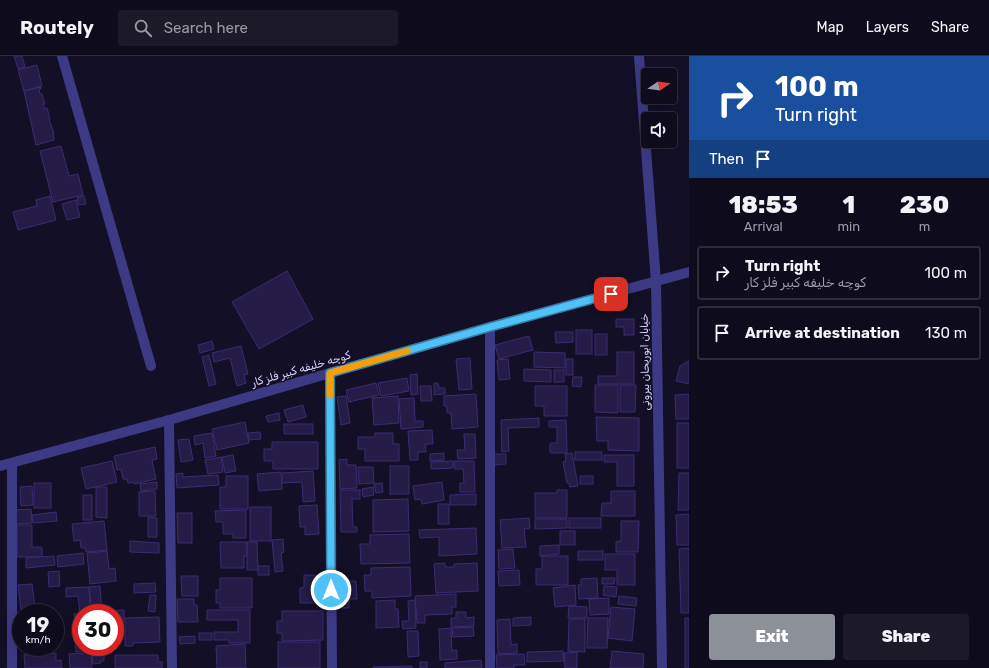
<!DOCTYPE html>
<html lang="en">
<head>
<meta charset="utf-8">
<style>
  body { margin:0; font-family:Rubik,"Noto Sans Arabic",sans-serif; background:#1c1929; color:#f1f3f6; height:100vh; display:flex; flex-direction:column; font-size:15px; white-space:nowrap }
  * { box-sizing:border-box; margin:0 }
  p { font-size:13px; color:#9b9ba3 }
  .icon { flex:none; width:22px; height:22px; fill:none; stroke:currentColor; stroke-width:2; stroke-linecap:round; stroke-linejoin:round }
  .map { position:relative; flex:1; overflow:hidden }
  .panel { display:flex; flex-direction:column; background:#0e0b1c; width:300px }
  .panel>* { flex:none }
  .hud { background:#1a4fa0; color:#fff; overflow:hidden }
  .needle { width:26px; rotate:77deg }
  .buttons { position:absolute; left:641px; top:12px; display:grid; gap:8px }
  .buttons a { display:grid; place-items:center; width:36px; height:36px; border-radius:4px; background:#0e0b1c; box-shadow:0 4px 16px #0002,0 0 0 1px #2e2b3b; font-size:20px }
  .speed { position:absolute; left:12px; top:548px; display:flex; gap:8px; font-size:20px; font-weight:700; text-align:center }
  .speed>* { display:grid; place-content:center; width:52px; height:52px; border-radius:50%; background:#0e0b1c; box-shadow:0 4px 16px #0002,0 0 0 1px #2e2b3b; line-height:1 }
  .speed small { font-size:10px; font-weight:400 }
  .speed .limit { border:6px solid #d22; background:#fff; color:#111 }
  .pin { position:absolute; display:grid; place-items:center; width:34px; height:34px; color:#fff; margin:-17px; border-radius:8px; box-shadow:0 2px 6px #0006 }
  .me { position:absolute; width:44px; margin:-22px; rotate:0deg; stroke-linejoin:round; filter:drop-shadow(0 0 3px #0008) }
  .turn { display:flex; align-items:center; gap:14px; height:84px; padding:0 20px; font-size:18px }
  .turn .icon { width:52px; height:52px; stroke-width:2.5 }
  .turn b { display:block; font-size:28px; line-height:34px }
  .then { display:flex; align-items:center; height:38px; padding:0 20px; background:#0003; gap:8px; font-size:15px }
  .eta { display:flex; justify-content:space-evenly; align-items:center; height:68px; text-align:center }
  .eta b { font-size:24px; font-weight:800; line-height:28px }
  .button { display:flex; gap:8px; margin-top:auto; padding:8px 20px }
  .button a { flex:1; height:46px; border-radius:4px; background:#8c9099; color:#fff; font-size:16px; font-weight:800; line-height:46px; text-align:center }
  .button a+a { background:#1c1929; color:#f1f3f6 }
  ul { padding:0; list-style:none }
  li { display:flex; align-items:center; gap:12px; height:54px; margin:0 8px 6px; padding:0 12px; border:2px solid #2e2b3b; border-radius:4px }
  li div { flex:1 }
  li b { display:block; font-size:15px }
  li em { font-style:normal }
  header { display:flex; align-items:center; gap:24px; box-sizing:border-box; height:56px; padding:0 20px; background:#0e0b1c; border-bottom:1px solid #2e2b3b }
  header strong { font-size:19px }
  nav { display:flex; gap:22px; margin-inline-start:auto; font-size:14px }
  .search { width:280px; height:36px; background:#1c1929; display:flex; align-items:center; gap:10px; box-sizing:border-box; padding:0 14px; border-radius:4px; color:#9b9ba3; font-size:15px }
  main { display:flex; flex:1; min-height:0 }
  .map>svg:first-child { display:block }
  .building { fill:#241b47; stroke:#3b2d73 }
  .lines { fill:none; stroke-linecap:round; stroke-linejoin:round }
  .minor { stroke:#3d3a85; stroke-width:10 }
  .tertiary { stroke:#3d3a85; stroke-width:10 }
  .route-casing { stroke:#337fa1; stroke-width:10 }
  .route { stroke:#4fc3f7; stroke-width:7 }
  .slow { stroke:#f59e0b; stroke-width:7 }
  .labels { text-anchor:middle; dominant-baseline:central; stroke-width:3; stroke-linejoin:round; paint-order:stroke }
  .street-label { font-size:11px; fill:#d9d4ff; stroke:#130f26 }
</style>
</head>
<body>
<header>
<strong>Routely</strong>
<div class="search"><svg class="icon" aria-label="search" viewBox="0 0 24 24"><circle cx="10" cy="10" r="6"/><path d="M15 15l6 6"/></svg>Search here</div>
<nav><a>Map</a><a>Layers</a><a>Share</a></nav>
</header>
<main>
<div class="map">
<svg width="689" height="612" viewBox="0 0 689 612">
  <rect width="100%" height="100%" fill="#130f26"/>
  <!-- building -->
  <g class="building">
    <path d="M14 0H22L25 11 18 13Z"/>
    <path d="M37 9 42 30 24 35 18 14Z"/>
    <path d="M41 31V33H39L40 38H42L45 48H43L45 53 47 52 50 62 49 63 54 78H53L54 84 36 89 24 35Z"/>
    <path d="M61 90 69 120 78 118 83 139 53 146 40 95Z"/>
    <path d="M50 140 56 164 18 174 13 156 37 150 36 144Z"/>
    <path d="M84 140 86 148 79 149 77 142Z"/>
    <path d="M76 144 80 161 67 164 62 148Z"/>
    <path d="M287 215 313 263 259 293 232 246Z"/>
    <path d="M616 263H634V279H624V271H616Z"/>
    <rect x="576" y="274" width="16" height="24"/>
    <path d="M555 276H573V286L556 287Z"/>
    <rect x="595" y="278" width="12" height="21"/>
    <path d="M529 280 533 294 499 303 495 289Z"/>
    <path d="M212 285 214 293 200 297 198 289Z"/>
    <path d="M241 290 248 318 244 319 246 327 237 330 230 302 214 306 212 297Z"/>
    <path d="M534 296 565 297V312L534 311Z"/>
    <path d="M617 296H634V328H598V320H617Z"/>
    <path d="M209 299 216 328 209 330 202 301Z"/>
    <path d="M470 302 472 333 459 334 456 303Z"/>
    <path d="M508 303 510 323 499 324 497 304Z"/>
    <rect x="566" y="303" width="7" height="16"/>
    <path d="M689 305V328L676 325 680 310Z"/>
    <path d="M524 313 551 314V326L524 325Z"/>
    <rect x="554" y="314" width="10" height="12"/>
    <path d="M417 318 418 338 411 339 410 319Z"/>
    <path d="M573 321H582L581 331 572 330Z"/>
    <path d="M407 322 409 335 381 340 378 327Z"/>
    <path d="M376 327 379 339 349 346 346 334Z"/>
    <path d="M434 327H438L439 332H445V338L434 339Z"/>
    <path d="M595 329H618V357L595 356Z"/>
    <path d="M620 329H636L635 356H620Z"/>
    <path d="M420 330H431L432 345H421Z"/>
    <path d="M535 330H567V360H544V350H535Z"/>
    <path d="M476 338 478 371 452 373 451 357H447V350H444V340Z"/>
    <path d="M689 338V363H676L675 339Z"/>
    <path d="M346 340 350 367 341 369 337 341Z"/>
    <path d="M398 340 399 367 374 369 372 342Z"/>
    <path d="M414 342 415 365H423V371L401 373 399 343Z"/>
    <path d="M303 349 306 361 288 366 284 354Z"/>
    <path d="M279 357 280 364 268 366 266 360Z"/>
    <path d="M596 361 639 362V395L608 394V385H597Z"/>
    <path d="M539 362V371L508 372 509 395 502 396 501 364Z"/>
    <path d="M566 364 567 397H550V387H557V371H549V365Z"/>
    <path d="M245 366 249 387 217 394 212 373Z"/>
    <rect x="677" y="367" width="12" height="45"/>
    <rect x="284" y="368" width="29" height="10"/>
    <path d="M432 374 433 388H425L426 396H418V404H410L408 375Z"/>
    <path d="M260 376 261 383 249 384 248 377Z"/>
    <path d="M212 377 216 400 205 402 203 387 195 389 194 380Z"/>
    <path d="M375 377H393V388H399V405H365V393H358V381H375Z"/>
    <path d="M464 378H475L476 402 458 403 457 394H465Z"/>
    <path d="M189 383 193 404 181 406 178 384Z"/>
    <path d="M272 386H318V413H273V405H264V393H272Z"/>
    <path d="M155 391 157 403 152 404 156 423 134 428 133 426 128 427 127 423H123L121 413 117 414 114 400Z"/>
    <rect x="575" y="396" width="27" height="8"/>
    <path d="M444 397V404L430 405V398Z"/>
    <path d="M572 397 578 430 570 431 569 427H567L563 406 566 405 565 398Z"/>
    <path d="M494 398H506V408L495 409Z"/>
    <path d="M233 399 236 415 225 417 222 401Z"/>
    <path d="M604 399H634V430H617V406H604Z"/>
    <path d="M221 401 223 416 208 418 205 404Z"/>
    <path d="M347 403V409H356L357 432 340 433 339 404Z"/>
    <path d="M112 405 117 426 86 433 81 412Z"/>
    <path d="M453 405V412L431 413V406Z"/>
    <path d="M454 405H474L475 436H460V427H464L463 413H455Z"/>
    <rect x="390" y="410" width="19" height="28"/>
    <path d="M358 411H373L374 427 359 428Z"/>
    <path d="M313 415 315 445 303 446 302 426 282 427V417Z"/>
    <path d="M281 416 282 433 259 435 257 418Z"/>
    <path d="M183 417V421L218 419 219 429 177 432 176 418Z"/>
    <path d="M679 417H689V454H678Z"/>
    <path d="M226 420H248V453H220V431H226Z"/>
    <rect x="580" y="420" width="13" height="8"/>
    <path d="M157 426V433L141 435 140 428Z"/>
    <path d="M442 426 444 444 422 448 421 443 415 444 413 430Z"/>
    <rect x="34" y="427" width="17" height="25"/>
    <path d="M382 427 383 436 376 437 374 428Z"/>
    <path d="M32 430 33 449 21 450 20 431Z"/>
    <path d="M96 431H107V462L96 461Z"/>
    <path d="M373 431 374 439 363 441 362 433Z"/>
    <path d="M340 434H360V443H352L353 471H357V476H341Z"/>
    <path d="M557 434H567V462H535V437H557Z"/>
    <path d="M155 435 156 460H139V436Z"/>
    <path d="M611 435H635V460H601L602 447H611Z"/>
    <path d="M476 438V449H450V439Z"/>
    <rect x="83" y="439" width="9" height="25"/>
    <path d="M408 443 409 475 373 476V444Z"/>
    <rect x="438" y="448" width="11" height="20"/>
    <path d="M317 449 319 478 305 479V471H300L299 450Z"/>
    <rect x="250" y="451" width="21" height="34"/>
    <path d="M31 453 32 467 16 468 15 454Z"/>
    <path d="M246 454V482H233V478H223V466H216L215 455Z"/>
    <path d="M56 456 57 465 33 467 32 459Z"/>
    <path d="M177 457H192V487H178Z"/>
    <path d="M689 458V489H677L676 459Z"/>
    <path d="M148 461 157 462V481H148Z"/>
    <path d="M529 462 530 472 524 473 526 491 502 492 500 464Z"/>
    <rect x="569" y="462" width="32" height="10"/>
    <path d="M535 463H567V472L535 473Z"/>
    <path d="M104 465 107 494 86 496 85 492H81L80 484 74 485 72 468Z"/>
    <path d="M621 465H639L638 496H616V486L621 485Z"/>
    <path d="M17 469H32V491H42V501H17Z"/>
    <path d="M476 472 477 498 439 500V481L420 482 419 474Z"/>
    <rect x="560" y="475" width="15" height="14"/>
    <path d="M409 478 410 507 361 508 360 488H370V479Z"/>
    <path d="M283 483 284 496 281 497 283 515 275 516 272 484Z"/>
    <path d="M130 485 159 487V497L130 496Z"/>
    <path d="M220 486H247V500H244V512H221Z"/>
    <path d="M247 486H257L258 514H247Z"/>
    <path d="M559 489V498L540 500V490Z"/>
    <path d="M689 492V557H681L679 493Z"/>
    <path d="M513 493 515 512 499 513 498 494Z"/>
    <path d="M107 495 109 513 115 512 116 525 90 528 87 497Z"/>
    <rect x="578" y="495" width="25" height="9"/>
    <path d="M83 497 84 508 58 511 57 500Z"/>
    <path d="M605 498H635V529H617V514H605Z"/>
    <path d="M54 500 55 509 26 512V502Z"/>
    <path d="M542 500H568V529H536V513H542Z"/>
    <path d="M445 507V511H454V508L477 507 478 535 436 537 434 508Z"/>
    <rect x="258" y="510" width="11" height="9"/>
    <path d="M410 511 411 540 372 542V535H365L364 519H371V512Z"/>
    <path d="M519 514 520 529 499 530 498 515Z"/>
    <path d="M59 515 60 530 49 531 48 516Z"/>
    <path d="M304 519H315V547H300V532L304 531Z"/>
    <path d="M181 520H198V540H182Z"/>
    <path d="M220 522H252V552H220V547H216V534H220Z"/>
    <path d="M597 522 598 542 579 543 578 529H581V523Z"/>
    <path d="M602 522H615L614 528H602Z"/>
    <path d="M336 525H356L357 543H349V552H337Z"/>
    <path d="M155 527 156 536 134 537V528Z"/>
    <path d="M32 528 35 551 21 553 18 529Z"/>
    <path d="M575 529 576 549 555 551 553 532Z"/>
    <path d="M100 530 102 557H92L89 531Z"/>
    <path d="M604 530 617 531 616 541 603 539Z"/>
    <path d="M89 531 90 557H81V570H75L74 558H80L78 540 66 541V532Z"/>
    <path d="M456 538V551H452V558L425 559V567H417L415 540Z"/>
    <path d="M150 539H156L155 556 148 555Z"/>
    <path d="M619 540 637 542 636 550 618 548Z"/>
    <path d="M609 542V558L590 559 589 543Z"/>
    <path d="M177 543H194V549H197L198 566H178Z"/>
    <path d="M395 544V553H398L399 571 376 572V545Z"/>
    <path d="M415 544 416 572 403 573 402 565H409L408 545Z"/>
    <path d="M569 550 587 551V562H568Z"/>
    <path d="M611 551 635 553 632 585 608 582Z"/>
    <path d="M124 554V566H115V557H103V555Z"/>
    <path d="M207 554H250V587H229V584H214V576H238V564H207Z"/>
    <rect x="23" y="555" width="20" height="2"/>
    <path d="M282 555H323V584L282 585V577H277V565H282Z"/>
    <path d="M456 556H466V562L474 561V570L451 571V562H456Z"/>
    <path d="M159 561 160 586 133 587V590H125V562Z"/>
    <path d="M531 561V569L513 570V562Z"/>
    <path d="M588 562H608L607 592H587Z"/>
    <rect x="685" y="562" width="4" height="50"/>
    <path d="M510 563 511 589 517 588V597L498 598 497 564Z"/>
    <path d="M569 563H585V596L568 595Z"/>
    <path d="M473 571 474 580 453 581 452 572Z"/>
    <path d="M74 572H81V591H96V595L76 596Z"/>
    <path d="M451 572 452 595 457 594V603L440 604 439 573Z"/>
    <path d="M407 575H418L419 600 408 601Z"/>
    <rect x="199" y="577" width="13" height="7"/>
    <path d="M195 580V587L180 588 179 581Z"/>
    <rect x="278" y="586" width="42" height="26"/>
    <path d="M245 588 246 612H217L216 590Z"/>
    <path d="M563 595 564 605 527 606V596Z"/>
    <path d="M612 595 644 598 643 612H610Z"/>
    <path d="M104 596V605H100L101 607 93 608 92 597Z"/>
    <path d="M577 596V612H565L564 597Z"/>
    <path d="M56 597V605L61 604 62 612H25L24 599Z"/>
    <path d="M91 597 92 612H70L69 598Z"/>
    <path d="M524 598 525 609H514V612H497L496 599Z"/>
    <path d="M115 599H158V606H162V612H115Z"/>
    <path d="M481 604 482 612H445V607Z"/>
    <rect x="420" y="606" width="7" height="6"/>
    <path d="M412 610V612H373V611Z"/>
  </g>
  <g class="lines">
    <!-- minor -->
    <g class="minor">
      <path d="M62 0 151 310"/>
      <path d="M330 317 332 612"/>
      <path d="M169 364 172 612"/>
      <path d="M12 407V612"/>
      <path d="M0 410 169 364 330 317 490 271 689 216"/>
      <path d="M490 612V271"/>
    </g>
    <!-- tertiary -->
    <path class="tertiary" d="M639 0 656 226 662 612"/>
  </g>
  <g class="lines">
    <!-- route casing -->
    <g class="route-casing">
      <path id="route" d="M331 534 330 317 490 271 611 238"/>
    </g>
    <!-- route -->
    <use href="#route" class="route"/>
    <!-- slow -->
    <path class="slow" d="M330 339V317L407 295"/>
  </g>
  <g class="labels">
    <!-- street labels -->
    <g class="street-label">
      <text transform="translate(645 306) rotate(-91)">خیابان ابوریحان بیرونی</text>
      <text transform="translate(301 313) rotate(-16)">کوچه خلیفه کبیر فلز کار</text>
    </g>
  </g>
</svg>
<div class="buttons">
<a><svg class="needle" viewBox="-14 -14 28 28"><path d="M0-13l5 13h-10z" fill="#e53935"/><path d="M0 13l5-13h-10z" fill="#9b9ba3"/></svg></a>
<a><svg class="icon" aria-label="sound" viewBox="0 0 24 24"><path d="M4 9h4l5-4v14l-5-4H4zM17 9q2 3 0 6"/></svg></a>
</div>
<div class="speed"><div>19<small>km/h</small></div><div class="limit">30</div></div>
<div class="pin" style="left:611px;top:238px;background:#d93025"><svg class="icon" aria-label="arrive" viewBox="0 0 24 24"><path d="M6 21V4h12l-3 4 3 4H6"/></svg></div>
<svg class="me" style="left:331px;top:534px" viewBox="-20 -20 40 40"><circle r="17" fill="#4fc3f7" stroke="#fff" stroke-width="3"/><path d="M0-11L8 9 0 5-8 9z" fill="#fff"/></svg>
</div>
<section class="panel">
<div class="hud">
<div class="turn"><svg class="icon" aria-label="right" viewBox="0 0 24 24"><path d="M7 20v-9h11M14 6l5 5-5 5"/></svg><div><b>100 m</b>Turn right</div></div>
<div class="then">Then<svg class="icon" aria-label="arrive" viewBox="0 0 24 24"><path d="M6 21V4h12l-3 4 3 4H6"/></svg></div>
</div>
<div class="eta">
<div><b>18:53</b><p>Arrival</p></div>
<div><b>1</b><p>min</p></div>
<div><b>230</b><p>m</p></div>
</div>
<ul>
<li><svg class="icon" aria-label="right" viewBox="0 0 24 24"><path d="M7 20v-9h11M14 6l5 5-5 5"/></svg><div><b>Turn right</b><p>کوچه خلیفه کبیر فلز کار</p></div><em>100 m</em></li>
<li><svg class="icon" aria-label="arrive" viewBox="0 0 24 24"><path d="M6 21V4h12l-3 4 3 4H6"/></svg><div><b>Arrive at destination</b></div><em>130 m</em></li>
</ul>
<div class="button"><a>Exit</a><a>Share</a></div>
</section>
</main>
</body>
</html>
